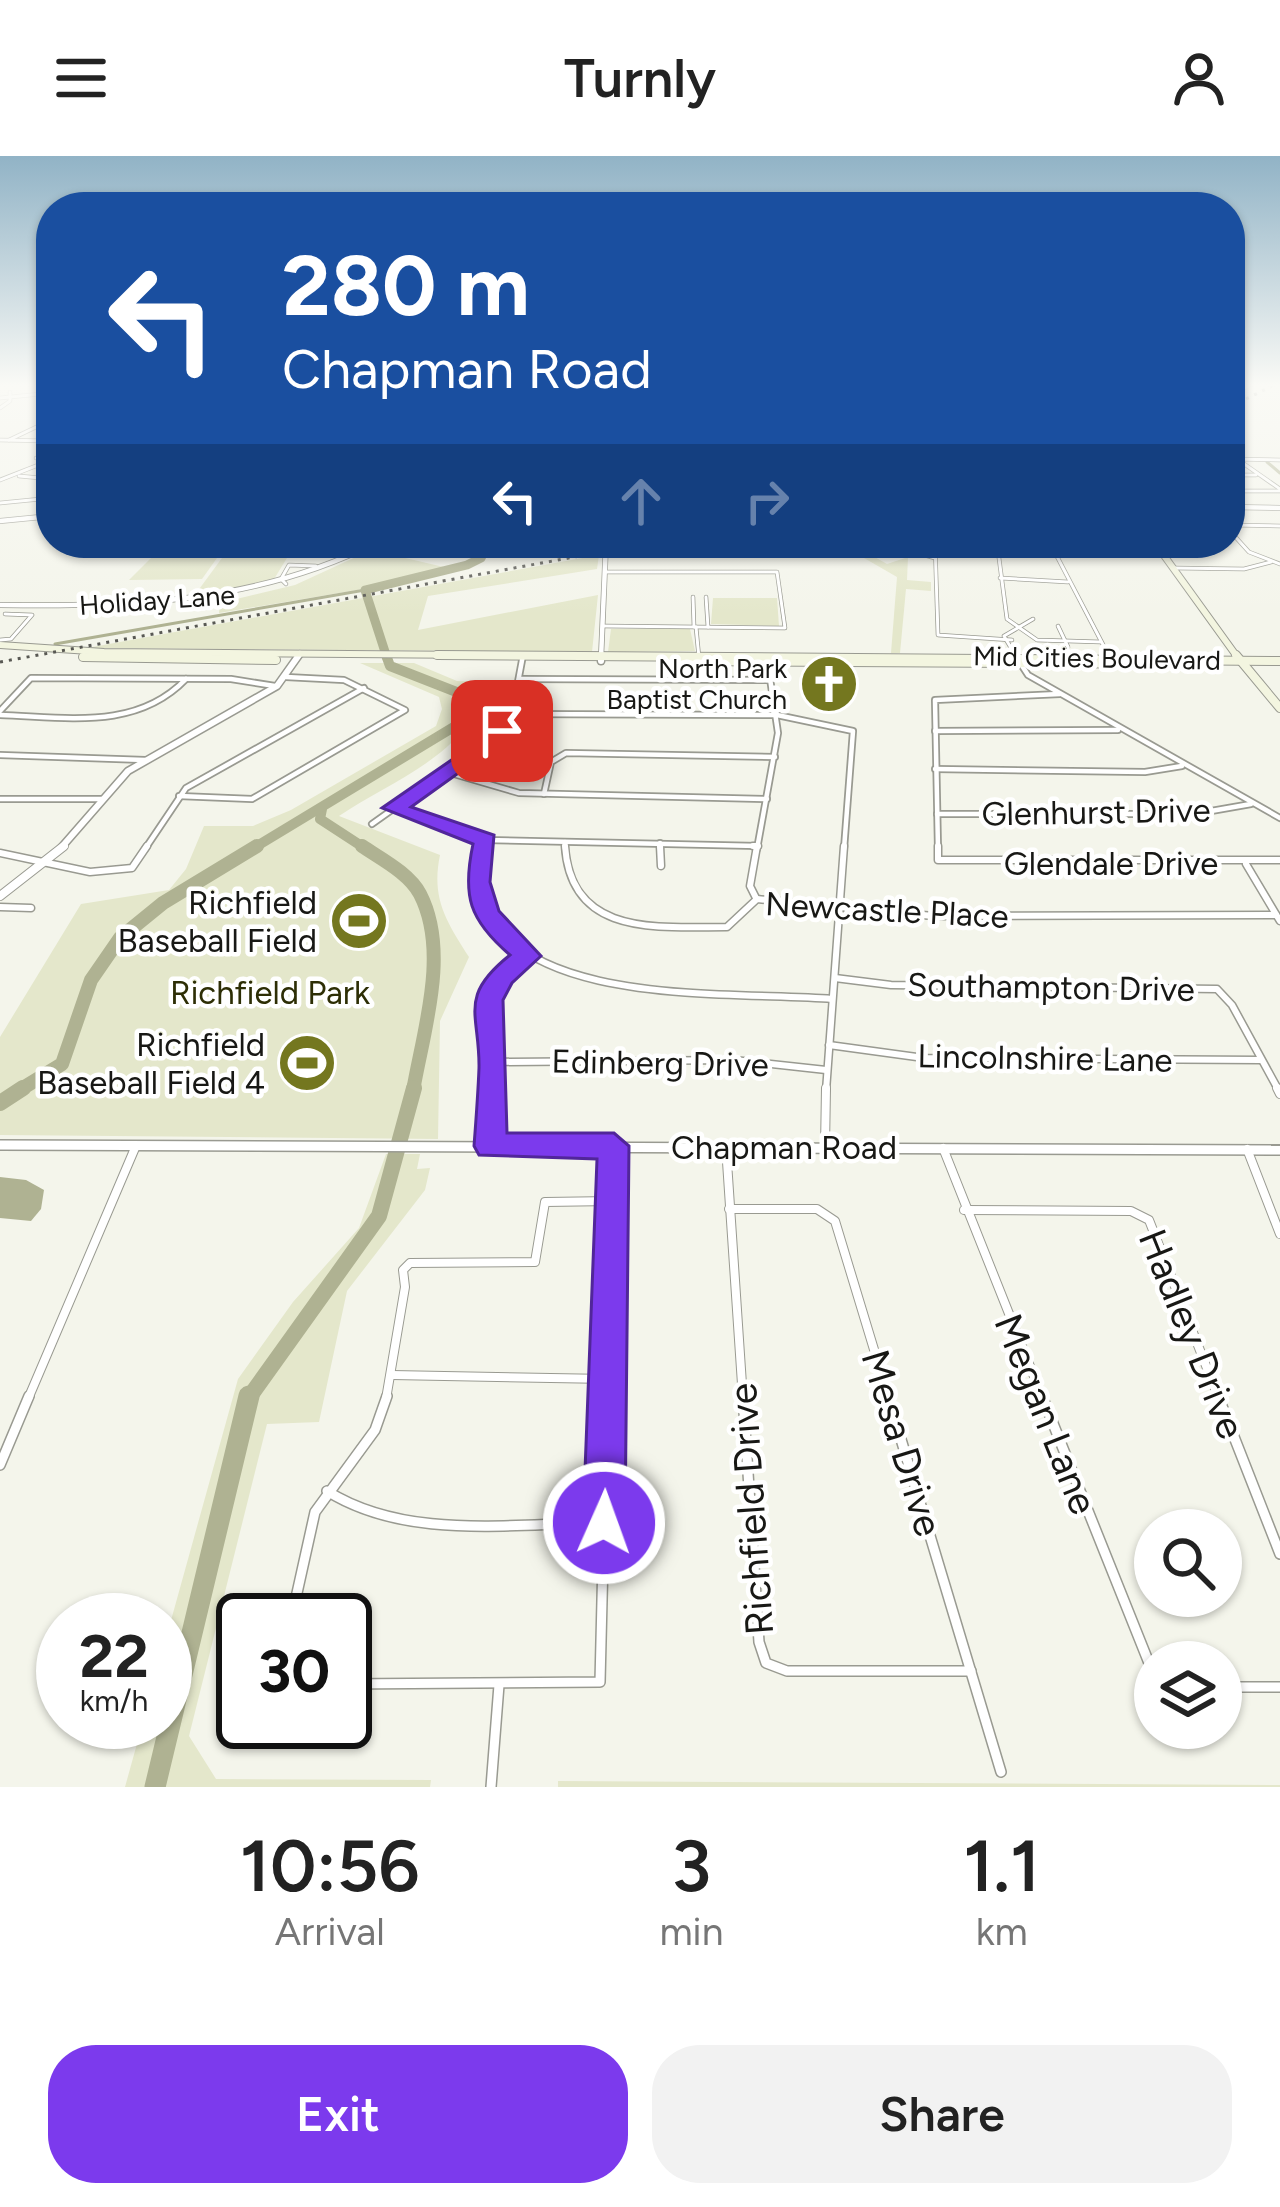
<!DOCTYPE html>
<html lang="en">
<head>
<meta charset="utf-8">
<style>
  body { margin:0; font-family:Figtree,sans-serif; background:#f2f2f2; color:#222; height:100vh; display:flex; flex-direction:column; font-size:45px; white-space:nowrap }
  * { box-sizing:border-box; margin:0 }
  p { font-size:39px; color:#767676 }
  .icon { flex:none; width:66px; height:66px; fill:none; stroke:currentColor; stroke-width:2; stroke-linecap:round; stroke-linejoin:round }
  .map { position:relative; height:1631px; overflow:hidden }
  .details { display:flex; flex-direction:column; background:#fff; flex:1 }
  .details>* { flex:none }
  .hud { position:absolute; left:36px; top:36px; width:1209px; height:366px; border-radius:48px; box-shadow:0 3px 9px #0004; background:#1a4fa0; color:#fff; overflow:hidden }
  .buttons { position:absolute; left:1134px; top:1353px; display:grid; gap:24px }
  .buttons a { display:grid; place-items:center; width:108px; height:108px; border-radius:50%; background:#fff; box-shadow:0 3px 9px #0004; font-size:60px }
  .speed { position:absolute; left:36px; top:1437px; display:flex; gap:24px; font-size:60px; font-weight:700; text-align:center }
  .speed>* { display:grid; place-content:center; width:156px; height:156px; border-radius:50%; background:#fff; box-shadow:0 3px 9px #0004; line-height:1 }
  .speed small { font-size:30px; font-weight:400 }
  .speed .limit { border:6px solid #111; border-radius:18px; background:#fff; color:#111 }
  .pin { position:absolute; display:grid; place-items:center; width:102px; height:102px; color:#fff; margin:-51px; border-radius:24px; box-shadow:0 6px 18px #0006 }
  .me { position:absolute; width:132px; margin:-66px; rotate:2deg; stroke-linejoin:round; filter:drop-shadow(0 0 9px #0008) }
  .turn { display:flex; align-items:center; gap:42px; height:252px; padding:0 48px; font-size:54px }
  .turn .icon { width:156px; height:156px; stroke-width:2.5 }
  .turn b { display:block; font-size:84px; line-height:102px }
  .lanes { display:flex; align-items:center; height:114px; padding:0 48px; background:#0003; justify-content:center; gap:60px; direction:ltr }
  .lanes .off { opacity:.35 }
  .eta { display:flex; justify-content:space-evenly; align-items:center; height:204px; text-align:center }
  .eta b { font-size:72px; font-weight:600; line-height:84px }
  .primary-button { display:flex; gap:24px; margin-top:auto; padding:24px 48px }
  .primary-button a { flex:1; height:138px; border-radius:48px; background:#7c3aed; color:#fff; font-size:48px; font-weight:600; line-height:138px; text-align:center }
  .primary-button a+a { background:#f2f2f2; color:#222 }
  header { display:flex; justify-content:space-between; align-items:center; height:156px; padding:0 48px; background:#fff; font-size:54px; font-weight:600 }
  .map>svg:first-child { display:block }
  .green { fill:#e4e7cb }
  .water { fill:#afb292 }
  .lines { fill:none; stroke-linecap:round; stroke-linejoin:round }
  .stream { stroke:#afb292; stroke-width:3 }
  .river-far4 { stroke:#afb292; stroke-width:9 }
  .river-far3 { stroke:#afb292; stroke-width:10 }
  .river-far2 { stroke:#afb292; stroke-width:14 }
  .river-far1 { stroke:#afb292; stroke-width:16 }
  .river { stroke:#afb292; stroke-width:21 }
  .minor-far4-casing { stroke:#999a91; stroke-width:4.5 }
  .minor-far3-casing { stroke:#999a91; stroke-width:8 }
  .minor-far2-casing { stroke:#999a91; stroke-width:9 }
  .minor-far1-casing { stroke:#999a91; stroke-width:10 }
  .minor-casing { stroke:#999a91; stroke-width:12 }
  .tertiary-far4-casing { stroke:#999a91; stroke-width:4.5 }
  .tertiary-far3-casing { stroke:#999a91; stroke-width:6 }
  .tertiary-far2-casing { stroke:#999a91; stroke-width:9 }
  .tertiary-far1-casing { stroke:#999a91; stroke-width:10 }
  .tertiary-casing { stroke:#999a91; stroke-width:12 }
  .secondary-far1-casing { stroke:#999a91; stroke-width:8 }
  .secondary-casing { stroke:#999a91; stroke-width:10 }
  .minor-far4 { stroke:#fff; stroke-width:3 }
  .minor-far3 { stroke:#fff; stroke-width:4.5 }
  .minor-far2 { stroke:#fff; stroke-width:6 }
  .minor-far1 { stroke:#fff; stroke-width:8 }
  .minor { stroke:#fff; stroke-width:9 }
  .tertiary-far4 { stroke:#fff; stroke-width:3 }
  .tertiary-far3 { stroke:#fff; stroke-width:4.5 }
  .tertiary-far2 { stroke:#fff; stroke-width:6 }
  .tertiary-far1 { stroke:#fff; stroke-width:8 }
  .tertiary { stroke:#fff; stroke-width:9 }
  .secondary-far1 { stroke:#f3f5e0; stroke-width:6 }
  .secondary { stroke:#f3f5e0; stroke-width:8 }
  .rail { stroke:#585853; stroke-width:3; stroke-dasharray:3 6; stroke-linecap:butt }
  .route { fill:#7c3aed; stroke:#51269a; stroke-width:3 }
  .labels { text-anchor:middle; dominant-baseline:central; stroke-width:9; stroke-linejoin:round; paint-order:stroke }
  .far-street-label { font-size:27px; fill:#181815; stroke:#fff }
  .far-poi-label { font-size:27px; fill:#181815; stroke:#fff; text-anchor:end }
  .street-label { font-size:33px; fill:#181815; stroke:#fff }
  .poi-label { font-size:33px; fill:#181815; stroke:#fff; text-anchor:end }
  .park-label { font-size:33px; fill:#2d2e05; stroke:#fff }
  .near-street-label { font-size:39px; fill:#181815; stroke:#fff }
</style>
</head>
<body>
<header><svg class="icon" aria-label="menu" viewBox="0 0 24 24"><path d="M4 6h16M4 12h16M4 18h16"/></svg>Turnly<svg class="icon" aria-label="person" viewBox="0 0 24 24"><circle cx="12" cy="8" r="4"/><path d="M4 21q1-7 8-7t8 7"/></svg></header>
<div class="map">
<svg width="1280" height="1631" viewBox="0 0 1280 1631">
  <rect width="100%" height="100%" fill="#f4f5eb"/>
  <!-- green -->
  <g class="green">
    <path d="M233 387H292L295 389 271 428 238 435 197 436Z"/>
    <path d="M838 387H850L887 408 908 401 907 424 931 426V435L906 433 900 497H891L897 421Z"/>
    <path d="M173 394 222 395 202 423 129 424 151 402Z"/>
    <path d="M371 394 448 412 357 434 219 457 220 447 295 429Z"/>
    <path d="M599 399 597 413 428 440 418 474 598 439 592 496 87 492Z"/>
    <path d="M777 442 779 470 711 468 713 442Z"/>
    <path d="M611 473H690L695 495 608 496Z"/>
    <path d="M360 507H414L457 525 486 526C473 597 394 623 339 660L440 699C431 742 446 765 469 801L440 865 438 983 0 979V881L81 748 169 734 186 713 204 670H253L291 654 436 570 442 553 439 541Z"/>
    <path d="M386 998H420L417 1013 430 1012 425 1034 347 1135 319 1266 267 1268 189 1580 216 1623 431 1624 430 1631H125L143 1566H165V1486L238 1223 293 1146 359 1072Z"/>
    <path d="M558 1625 1280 1629V1631H558Z"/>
  </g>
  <!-- water -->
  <path class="water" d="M0 1021 26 1024 44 1034 41 1053 31 1065 0 1062Z"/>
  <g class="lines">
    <!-- stream -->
    <g class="stream">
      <path d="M1267 306 1280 317"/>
      <path d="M55 488 365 434"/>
    </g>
    <!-- river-far4 -->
    <path class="river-far4" d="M387 502 365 434 467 409 481 402 488 387"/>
    <!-- river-far3 -->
    <g class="river-far3">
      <path d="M322 653 320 663 366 693"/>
      <path d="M252 693 457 569 465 551 459 537 390 510 386 499"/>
    </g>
    <!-- river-far2 -->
    <g class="river-far2">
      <path d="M362 690C381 703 409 717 420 738 450 796 423 876 413 935"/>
      <path d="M18 935 62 908 91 824 120 782 163 747 257 690"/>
    </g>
    <!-- river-far1 -->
    <g class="river-far1">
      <path d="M0 947 23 932"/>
      <path d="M248 1243 379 1060 414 932"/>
    </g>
    <!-- river -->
    <path class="river" d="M155 1631 249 1240"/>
    <!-- minor-far4 casing -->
    <g class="minor-far4-casing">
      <g id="minor-far4">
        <path d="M1230 239 1249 230"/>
        <path d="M0 242 51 237"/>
        <path d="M0 252 10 245V236"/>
        <path d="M9 284 51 264"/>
        <path d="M36 302H51"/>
        <path d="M1230 303 1280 304"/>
        <path d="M1237 303 1280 333"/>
        <path d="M1230 319H1256"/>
        <path d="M19 320 51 323"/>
        <path d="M0 324 51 304"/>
        <path d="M1230 335H1280"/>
        <path d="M0 347 51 342"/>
        <path d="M1230 369 1280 370"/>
        <path d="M1230 375 1249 396 1280 408"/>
        <path d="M415 387 436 392"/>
        <path d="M881 387 935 402"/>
        <path d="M935 387 938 479 1012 484"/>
        <path d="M997 387 1007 463 1037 484 1101 486"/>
        <path d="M1050 387 1110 502"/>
        <path d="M511 388 518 387"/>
        <path d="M1174 412 1244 413 1271 406"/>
        <path d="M1000 422 1068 426"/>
        <path d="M286 428 281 423 289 409 316 410"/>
        <path d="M693 441 694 471"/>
        <path d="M706 441 708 471"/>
        <path d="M604 470 785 472 777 416H607"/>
        <path d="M1058 470 1068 491"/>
        <path d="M696 471 699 502"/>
        <path d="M0 484 11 483 32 459 5 458"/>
        <path d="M1017 502 1004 480 1033 463"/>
      </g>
    </g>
    <!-- minor-far3 casing -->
    <g class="minor-far3-casing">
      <g id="minor-far3">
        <path d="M1015 499 1028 519 1280 662"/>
        <path d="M1108 499 1112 506"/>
        <path d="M519 523 771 524"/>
        <path d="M0 555 31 522 231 523 275 530"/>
        <path d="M512 558 777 559 853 575 844 693"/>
        <path d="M0 559C66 561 136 575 186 523"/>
        <path d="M935 575 1118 574"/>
        <path d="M0 599 145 604"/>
        <path d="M935 613 1145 616 1182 610"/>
        <path d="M447 616 519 637 767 643"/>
        <path d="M544 638 551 606 566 597 775 601"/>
        <path d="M179 640 252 643 405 554 344 524 286 521"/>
        <path d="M0 643H102"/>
        <path d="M393 652 486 684 758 690"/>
        <path d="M937 658H1194L1251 648"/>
        <path d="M372 668 503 575 512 558 523 499"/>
        <path d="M565 686V693"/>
        <path d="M660 687V693"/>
        <path d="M145 693 186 632 364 532"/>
        <path d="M486 693V684"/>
        <path d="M757 693 778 577 767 502"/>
        <path d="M938 693 935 544 1060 538"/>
      </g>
    </g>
    <!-- minor-far2 casing -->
    <g class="minor-far2-casing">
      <g id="minor-far2">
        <path d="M486 690C485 706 479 730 484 745 520 853 740 835 832 843"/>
        <path d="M565 690C571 781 657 771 727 771L757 743 933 760 1276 759"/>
        <path d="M660 690 661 710"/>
        <path d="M753 690H758"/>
        <path d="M938 690V704H1280"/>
        <path d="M0 697 90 716 132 712 147 690"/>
        <path d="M1246 708 1280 765"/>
        <path d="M756 742 750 730 757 690"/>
        <path d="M0 751 31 752"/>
        <path d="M835 822 891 829 1217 833 1232 849 1279 935"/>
        <path d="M829 889 924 902 1261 904"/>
        <path d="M494 906 734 904 826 914"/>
        <path d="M494 935 493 837 527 800"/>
        <path d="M826 935 844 690"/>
      </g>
    </g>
    <!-- minor-far1 casing -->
    <g class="minor-far1-casing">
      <g id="minor-far1">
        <path d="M1277 932 1280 938"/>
        <path d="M490 989 494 932"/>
        <path d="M726 991 743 1243"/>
        <path d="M825 991 826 932"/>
        <path d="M943 992 1043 1243"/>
        <path d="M1247 993 1280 1078"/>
        <path d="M729 1053H817L835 1065 889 1243"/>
        <path d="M964 1054 1131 1055 1149 1064 1219 1243"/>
        <path d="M392 1219 608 1223"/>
        <path d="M28 1243 135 992"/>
        <path d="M386 1243 405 1131 403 1114 410 1107 535 1106 545 1046 612 1045"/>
        <path d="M607 1243 613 993"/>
      </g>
    </g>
    <!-- minor casing -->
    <g class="minor-casing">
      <g id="minor">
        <path d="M743 1240 759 1486 766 1507 787 1515H971"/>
        <path d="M888 1240 1001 1616"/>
        <path d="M1042 1240 1155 1522"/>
        <path d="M1218 1240 1280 1398"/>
        <path d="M0 1309 29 1240"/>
        <path d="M327 1335C407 1385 512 1367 604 1367"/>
        <path d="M291 1464 315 1356 375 1274 387 1240"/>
        <path d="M345 1528 600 1526 607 1240"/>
        <path d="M1221 1531H1280"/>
        <path d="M491 1631 499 1529"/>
      </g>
    </g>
    <!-- tertiary-far4 casing -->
    <g class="tertiary-far4-casing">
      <path id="tertiary-far4" d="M0 284 51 285"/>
    </g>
    <!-- tertiary-far3 casing -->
    <g class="tertiary-far3-casing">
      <g id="tertiary-far3">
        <path d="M1230 351 1280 352"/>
        <path d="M0 365 51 360"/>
        <path d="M336 387 363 393"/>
        <path d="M0 449C133 451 255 447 376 387"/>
        <path d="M297 502 300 497"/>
        <path d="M601 502 606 387"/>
      </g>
    </g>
    <!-- tertiary-far2 casing -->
    <g class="tertiary-far2-casing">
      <g id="tertiary-far2">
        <path d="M601 505V499"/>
        <path d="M60 693 128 615 277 530 299 499"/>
      </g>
    </g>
    <!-- tertiary-far1 casing -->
    <g class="tertiary-far1-casing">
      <path id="tertiary-far1" d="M0 740 64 690"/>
    </g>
    <!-- tertiary casing -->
    <g class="tertiary-casing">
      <path id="tertiary" d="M0 989 1280 994"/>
    </g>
    <!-- secondary-far1 casing -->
    <g class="secondary-far1-casing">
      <g id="secondary-far1">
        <path d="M1155 387 1238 502"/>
        <path d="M0 489 104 496 829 502"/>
        <path d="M83 501 118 502"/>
      </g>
    </g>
    <!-- secondary casing -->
    <g class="secondary-casing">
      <g id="secondary">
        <path d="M437 499 1280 505"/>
        <path d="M1236 499 1280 552"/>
        <path d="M83 501 276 504"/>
        <path d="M676 505 1212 508"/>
      </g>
    </g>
    <!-- minor-far4 -->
    <use href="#minor-far4" class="minor-far4"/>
    <!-- minor-far3 -->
    <use href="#minor-far3" class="minor-far3"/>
    <!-- minor-far2 -->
    <use href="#minor-far2" class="minor-far2"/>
    <!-- minor-far1 -->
    <use href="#minor-far1" class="minor-far1"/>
    <!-- minor -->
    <use href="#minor" class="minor"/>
    <!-- tertiary-far4 -->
    <use href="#tertiary-far4" class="tertiary-far4"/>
    <!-- tertiary-far3 -->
    <use href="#tertiary-far3" class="tertiary-far3"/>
    <!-- tertiary-far2 -->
    <use href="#tertiary-far2" class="tertiary-far2"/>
    <!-- tertiary-far1 -->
    <use href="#tertiary-far1" class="tertiary-far1"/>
    <!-- tertiary -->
    <use href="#tertiary" class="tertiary"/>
    <!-- secondary-far1 -->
    <use href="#secondary-far1" class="secondary-far1"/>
    <!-- secondary -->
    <use href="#secondary" class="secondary"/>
    <!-- rail -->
    <g class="rail">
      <path d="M1230 251 1272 230"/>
      <path d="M0 506 651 387"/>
    </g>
  </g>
  <!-- sky -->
  <linearGradient id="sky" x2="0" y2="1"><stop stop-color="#91b3c6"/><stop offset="0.5" stop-color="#fafaf6"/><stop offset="1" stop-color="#fafaf6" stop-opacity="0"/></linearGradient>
  <rect width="1280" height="458" fill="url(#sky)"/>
  <!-- route -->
  <path class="route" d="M502 569 510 571V580L411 651 494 679 490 726 499 755 541 800 512 827 503 844 507 977H614L629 990 625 1367 618 1382 604 1388 589 1382 583 1367 597 1003 479 999 474 990C476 964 478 938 479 912 480 858 457 841 510 799 469 764 462 740 473 688L382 652Z"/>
  <!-- icons -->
  <defs>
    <g id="church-disc" transform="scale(3)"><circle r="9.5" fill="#74771f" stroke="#fff"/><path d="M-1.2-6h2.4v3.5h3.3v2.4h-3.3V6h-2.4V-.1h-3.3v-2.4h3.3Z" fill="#fff"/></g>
    <g id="stadium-disc" transform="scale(3)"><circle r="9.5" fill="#74771f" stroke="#fff"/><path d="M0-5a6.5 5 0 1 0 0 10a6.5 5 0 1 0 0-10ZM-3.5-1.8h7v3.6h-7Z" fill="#fff"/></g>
  </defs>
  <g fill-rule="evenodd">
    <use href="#church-disc" x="829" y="528"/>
    <use href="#stadium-disc" x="359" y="765"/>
    <use href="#stadium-disc" x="307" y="907"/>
  </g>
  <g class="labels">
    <!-- far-street labels -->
    <g class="far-street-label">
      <text transform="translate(157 444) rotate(-4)">Holiday Lane</text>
      <text transform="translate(1097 502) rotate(1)">Mid Cities Boulevard</text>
    </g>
    <!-- far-poi labels -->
    <g class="far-poi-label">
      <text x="787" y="512">North Park<tspan x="787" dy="31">Baptist Church</tspan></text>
    </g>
    <!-- street labels -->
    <g class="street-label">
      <text transform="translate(1096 656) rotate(-1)">Glenhurst Drive</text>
      <text x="1111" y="707">Glendale Drive</text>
      <text transform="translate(887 754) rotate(3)">Newcastle Place</text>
      <text transform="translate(1051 831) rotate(1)">Southampton Drive</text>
      <text transform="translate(1045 902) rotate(1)">Lincolnshire Lane</text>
      <text transform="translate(660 907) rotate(1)">Edinberg Drive</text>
      <text x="784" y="991">Chapman Road</text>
    </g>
    <!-- poi labels -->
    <g class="poi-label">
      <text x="317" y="746">Richfield<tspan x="317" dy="38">Baseball Field</tspan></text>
      <text x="265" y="888">Richfield<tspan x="265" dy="38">Baseball Field 4</tspan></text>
    </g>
    <!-- park labels -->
    <g class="park-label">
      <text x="270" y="836">Richfield Park</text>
    </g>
    <!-- near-street labels -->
    <g class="near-street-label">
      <text transform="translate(1192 1178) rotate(68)">Hadley Drive</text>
      <text transform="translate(1046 1258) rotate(68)">Megan Lane</text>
      <text transform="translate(902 1287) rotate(73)">Mesa Drive</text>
      <text transform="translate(751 1353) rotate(-94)">Richfield Drive</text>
    </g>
  </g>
</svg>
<div class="buttons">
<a><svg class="icon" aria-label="search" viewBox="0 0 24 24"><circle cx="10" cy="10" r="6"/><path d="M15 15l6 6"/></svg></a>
<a><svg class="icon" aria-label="layers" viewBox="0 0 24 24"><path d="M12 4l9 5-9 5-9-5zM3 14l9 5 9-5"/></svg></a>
</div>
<div class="speed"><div>22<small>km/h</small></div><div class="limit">30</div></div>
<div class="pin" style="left:502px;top:575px;background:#d93025"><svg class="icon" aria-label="arrive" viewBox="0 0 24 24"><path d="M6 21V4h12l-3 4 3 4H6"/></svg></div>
<svg class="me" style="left:604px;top:1367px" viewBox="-20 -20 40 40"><circle r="17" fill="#7c3aed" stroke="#fff" stroke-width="3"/><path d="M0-11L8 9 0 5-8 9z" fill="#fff"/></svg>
<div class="hud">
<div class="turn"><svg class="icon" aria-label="left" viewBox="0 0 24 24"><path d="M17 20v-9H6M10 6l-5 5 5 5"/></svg><div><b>280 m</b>Chapman Road</div></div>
<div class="lanes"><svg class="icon" aria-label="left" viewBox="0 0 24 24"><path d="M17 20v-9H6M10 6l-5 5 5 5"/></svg><svg class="icon off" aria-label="ahead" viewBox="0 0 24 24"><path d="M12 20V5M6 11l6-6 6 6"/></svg><svg class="icon off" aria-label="right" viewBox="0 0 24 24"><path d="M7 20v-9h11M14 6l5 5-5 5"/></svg></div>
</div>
</div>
<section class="details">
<div class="eta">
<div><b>10:56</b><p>Arrival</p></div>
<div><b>3</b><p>min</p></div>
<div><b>1.1</b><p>km</p></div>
</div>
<div class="primary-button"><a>Exit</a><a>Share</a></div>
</section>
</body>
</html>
